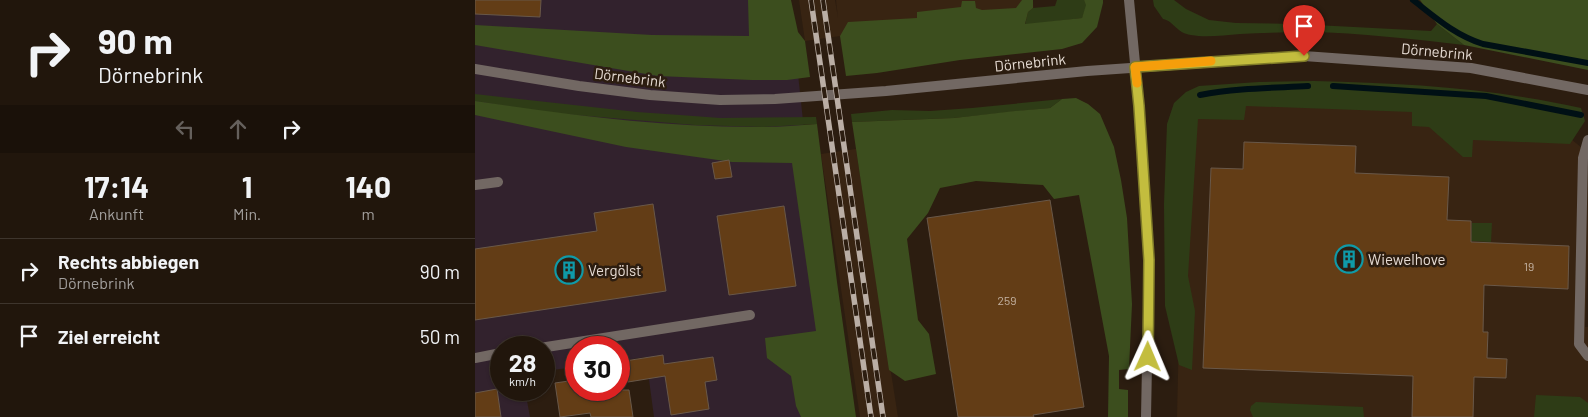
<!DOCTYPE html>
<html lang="de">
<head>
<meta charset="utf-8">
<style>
  body { margin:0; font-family:Barlow,sans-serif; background:#2d231a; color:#f1f3f6; height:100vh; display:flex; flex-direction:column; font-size:19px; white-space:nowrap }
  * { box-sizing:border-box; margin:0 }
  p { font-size:16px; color:#a29f9d }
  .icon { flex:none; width:28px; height:28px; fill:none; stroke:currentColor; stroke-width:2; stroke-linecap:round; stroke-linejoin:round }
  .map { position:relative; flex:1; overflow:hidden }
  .drawer { display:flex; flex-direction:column; background:#21160c; width:475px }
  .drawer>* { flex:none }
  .hud { background:#21160c; color:#f1f3f6; overflow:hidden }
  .speed { position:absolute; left:15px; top:336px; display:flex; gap:10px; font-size:25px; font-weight:700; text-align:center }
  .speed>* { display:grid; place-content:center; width:65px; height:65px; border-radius:50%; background:#21160c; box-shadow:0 1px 4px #0004,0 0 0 1px #3e352d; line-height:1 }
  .speed small { font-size:12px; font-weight:400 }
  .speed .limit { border:8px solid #d22; background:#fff; color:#111 }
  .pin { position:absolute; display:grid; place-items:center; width:42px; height:42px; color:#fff; margin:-51px -21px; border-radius:50% 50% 50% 0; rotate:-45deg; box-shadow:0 0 5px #0007 }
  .pin .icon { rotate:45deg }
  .me { position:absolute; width:55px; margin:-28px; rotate:1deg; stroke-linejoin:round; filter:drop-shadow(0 0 4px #0008) }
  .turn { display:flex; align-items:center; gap:18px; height:105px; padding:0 15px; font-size:22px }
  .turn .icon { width:65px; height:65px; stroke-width:2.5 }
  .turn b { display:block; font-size:35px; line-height:42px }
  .lanes { display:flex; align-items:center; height:48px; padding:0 15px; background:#0003; justify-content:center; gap:25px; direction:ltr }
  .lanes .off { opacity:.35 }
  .eta { display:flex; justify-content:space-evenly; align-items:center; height:85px; text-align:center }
  .eta b { font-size:30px; font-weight:700; line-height:35px }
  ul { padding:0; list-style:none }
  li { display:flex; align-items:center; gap:15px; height:65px; padding:0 15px; border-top:1px solid #3e352d }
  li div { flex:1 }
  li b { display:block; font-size:19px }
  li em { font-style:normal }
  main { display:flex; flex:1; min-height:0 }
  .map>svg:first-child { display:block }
  .built { fill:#382412 }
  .industrial { fill:#32222d }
  .green { fill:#2e3c16 }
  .forest { fill:#3c4e1e }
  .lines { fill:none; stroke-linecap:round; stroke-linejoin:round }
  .stream { stroke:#001015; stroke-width:6 }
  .building { fill:#633d16; stroke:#695849 }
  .service { stroke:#726863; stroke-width:10 }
  .minor { stroke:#726863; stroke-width:10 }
  .rail-casing { stroke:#baaea5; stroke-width:5.5 }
  .rail { stroke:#2c1d10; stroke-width:4; stroke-dasharray:11; stroke-linecap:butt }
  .route-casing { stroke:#7f7b28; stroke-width:12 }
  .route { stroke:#c3bd3e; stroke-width:9 }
  .slow { stroke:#f59e0b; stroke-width:9 }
  .labels { text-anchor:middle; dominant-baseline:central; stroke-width:5; stroke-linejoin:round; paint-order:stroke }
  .number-label { font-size:12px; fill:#c5b4a4 }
  .street-label { font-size:15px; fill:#e6dbd3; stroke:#2c1d10 }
  .poi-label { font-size:15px; fill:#e6dbd3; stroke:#2c1d10; text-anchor:start }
</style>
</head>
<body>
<main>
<section class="drawer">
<div class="hud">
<div class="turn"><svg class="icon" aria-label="right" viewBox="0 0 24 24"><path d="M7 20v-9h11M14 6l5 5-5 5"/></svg><div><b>90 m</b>Dörnebrink</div></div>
<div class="lanes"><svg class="icon off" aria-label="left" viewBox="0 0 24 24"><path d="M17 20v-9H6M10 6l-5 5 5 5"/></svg><svg class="icon off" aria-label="ahead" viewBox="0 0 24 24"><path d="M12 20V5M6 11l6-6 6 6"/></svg><svg class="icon" aria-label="right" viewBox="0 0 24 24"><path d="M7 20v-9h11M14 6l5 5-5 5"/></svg></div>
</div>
<div class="eta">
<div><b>17:14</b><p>Ankunft</p></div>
<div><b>1</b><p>Min.</p></div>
<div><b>140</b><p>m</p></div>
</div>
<ul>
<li><svg class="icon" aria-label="right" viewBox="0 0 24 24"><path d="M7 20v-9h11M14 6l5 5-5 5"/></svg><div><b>Rechts abbiegen</b><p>Dörnebrink</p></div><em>90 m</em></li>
<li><svg class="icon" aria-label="arrive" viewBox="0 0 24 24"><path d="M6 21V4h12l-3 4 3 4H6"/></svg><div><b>Ziel erreicht</b></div><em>50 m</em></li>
</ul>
</section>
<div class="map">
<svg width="1113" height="417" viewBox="0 0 1113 417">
  <rect width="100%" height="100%" fill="#2c1d10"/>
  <!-- built -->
  <g class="built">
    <path d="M324 0H360L363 18 361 0H558L559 19 365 36 330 41Z"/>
    <path d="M720 99 1020 106 1096 139 1113 153V256L1110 327H1113V417H702L709 118Z"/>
    <path d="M381 149 423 417H385L346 154Z"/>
  </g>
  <!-- industrial -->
  <path class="industrial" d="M0 0H315L360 417H179L171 357 144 361V348H101V367L69 371V348H26V390H50L55 417H0Z"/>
  <!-- green -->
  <g class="green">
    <path d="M582 0H609L612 5 607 18 550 25 553 12 558 8 580 6Z"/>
    <path d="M678 0H699L711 9 734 20 761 23 821 24 956 31 962 24 989 45C937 39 886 33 834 32 811 32 788 33 765 34 749 35 732 38 716 35 701 33 699 21 688 19L679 6Z"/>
    <path d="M839 81C931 83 1016 88 1106 108L1110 121 1095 144 998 140 997 157H988L954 127 937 126V112L771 106 769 120 723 119 713 276 720 311 717 370 704 365 690 306 689 204 692 124 699 103 711 92 724 86 784 82Z"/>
    <path d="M0 94 162 112 205 115 245 118 341 117 342 124 288 127 220 125 77 113 0 101Z"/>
    <path d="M587 99 575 108 479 118 377 122 376 114 417 110 455 111 497 108Z"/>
    <path d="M997 223H1017L1016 242 996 241Z"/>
    <path d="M1061 395 1105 397 1113 403V417H1059Z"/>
    <path d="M781 402 888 407 889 417H778L775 410 776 406Z"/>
  </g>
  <!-- forest -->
  <g class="forest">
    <path d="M273 0H316L323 32 330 41 335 77 312 80H277L183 76 0 45V25L177 35 274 36Z"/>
    <path d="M547 0H558V8L553 12 550 24 607 18 611 5 609 0H628V3L622 27 607 43 587 49 485 60 402 73 371 76 365 36 373 22 442 18V12L486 7 487 1H500L501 8 507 10 541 8Z"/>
    <path d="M945 0H1113V70L989 45 962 24Z"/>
    <path d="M601 98 613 104 625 114 639 147 646 180 652 218 657 304 654 369 644 370V389L653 390V417H633L634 356 604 195 579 199 568 185 501 181 465 188 453 213 432 239 443 320 454 334 461 374 430 381 414 370 377 122 479 118 540 111 575 108 587 99Z"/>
    <path d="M0 101C95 115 192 128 289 127 306 127 324 125 342 124L362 282 381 417H326L321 406 316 376 292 358 290 338 341 331 317 163 257 162 151 147 0 115Z"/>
  </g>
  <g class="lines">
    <!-- stream -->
    <g class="stream">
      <path d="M938 0C961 18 980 35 1008 44L1113 63"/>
      <path d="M858 86 1011 96 1106 115"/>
      <path d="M725 95C761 88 797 88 833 86"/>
    </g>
  </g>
  <!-- building -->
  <g class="building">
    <path d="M0 0H66L65 17 0 14Z"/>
    <path d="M769 142 881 146 880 173 974 177 972 220 996 221V242L1094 246 1093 289 1009 285 1008 332H1013L1012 358 1032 359 1031 378 999 377 998 417H937L938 376 728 368 736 168 768 169Z"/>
    <path d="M254 160 257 177 240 179 237 163Z"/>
    <path d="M575 200 609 407 558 415 559 417H483L452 218Z"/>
    <path d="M178 204 191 291 0 320V249L122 231 119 213Z"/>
    <path d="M309 206 321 286 254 295 242 216Z"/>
    <path d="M188 355 189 364 238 357 242 380 230 382 234 409 196 415 190 376 153 382 150 361Z"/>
    <path d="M101 380V390H154L158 417H116L115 413 85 417 80 383Z"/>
    <path d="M22 389 26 417H0V393Z"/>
  </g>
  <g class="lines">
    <!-- service -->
    <g class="service">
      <path d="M1113 140 1108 158 1104 344 1113 356"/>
      <path d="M0 185 23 182"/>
      <path d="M65 348 275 315"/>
      <path d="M0 358 26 353"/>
    </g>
    <!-- minor -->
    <g class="minor">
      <path d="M654 0 664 105 674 260 671 417"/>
      <path d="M0 69 104 86 175 95 245 100 300 99 411 91 612 71 829 56 996 68 1113 90"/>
    </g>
    <!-- rail casing -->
    <g class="rail-casing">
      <g id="rail">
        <path d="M336 0 396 417"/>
        <path d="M348 0 408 417"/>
      </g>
    </g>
    <!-- rail -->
    <use href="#rail" class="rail"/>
  </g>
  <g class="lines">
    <!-- route casing -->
    <g class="route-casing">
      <path id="route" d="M673 357 674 260 664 106 660 67 829 56"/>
    </g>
    <!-- route -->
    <use href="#route" class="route"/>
    <!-- slow -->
    <path class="slow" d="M662 83 660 67 736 61"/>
  </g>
  <!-- icons -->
  <defs>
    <g id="building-ring" transform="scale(1.4375)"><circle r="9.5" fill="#2c1d10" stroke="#0f9aa8" stroke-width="1.5"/><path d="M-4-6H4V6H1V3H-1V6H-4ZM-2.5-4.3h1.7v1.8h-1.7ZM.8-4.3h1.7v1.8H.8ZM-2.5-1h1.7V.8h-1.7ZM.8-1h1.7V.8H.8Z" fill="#0f9aa8"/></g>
  </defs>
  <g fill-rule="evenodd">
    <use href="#building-ring" x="874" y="259"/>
    <use href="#building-ring" x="94" y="270"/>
  </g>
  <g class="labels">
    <!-- number labels -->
    <g class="number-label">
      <text x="1054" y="266">19</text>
      <text x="532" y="300">259</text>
    </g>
    <!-- street labels -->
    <g class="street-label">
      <text transform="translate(962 51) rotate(5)">Dörnebrink</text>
      <text transform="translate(555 62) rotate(-6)">Dörnebrink</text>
      <text transform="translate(155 77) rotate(7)">Dörnebrink</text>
    </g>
    <!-- poi labels -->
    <g class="poi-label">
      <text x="893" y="259">Wiewelhove</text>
      <text x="113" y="270">Vergölst</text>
    </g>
  </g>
</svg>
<div class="speed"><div>28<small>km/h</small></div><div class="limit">30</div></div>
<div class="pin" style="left:829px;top:56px;background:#d93025"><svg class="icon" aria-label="arrive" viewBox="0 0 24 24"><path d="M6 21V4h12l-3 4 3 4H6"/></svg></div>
<svg class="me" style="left:673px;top:357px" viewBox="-20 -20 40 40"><path d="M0-17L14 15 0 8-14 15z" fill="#c3bd3e" stroke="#fff" stroke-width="4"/></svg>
</div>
</main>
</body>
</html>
